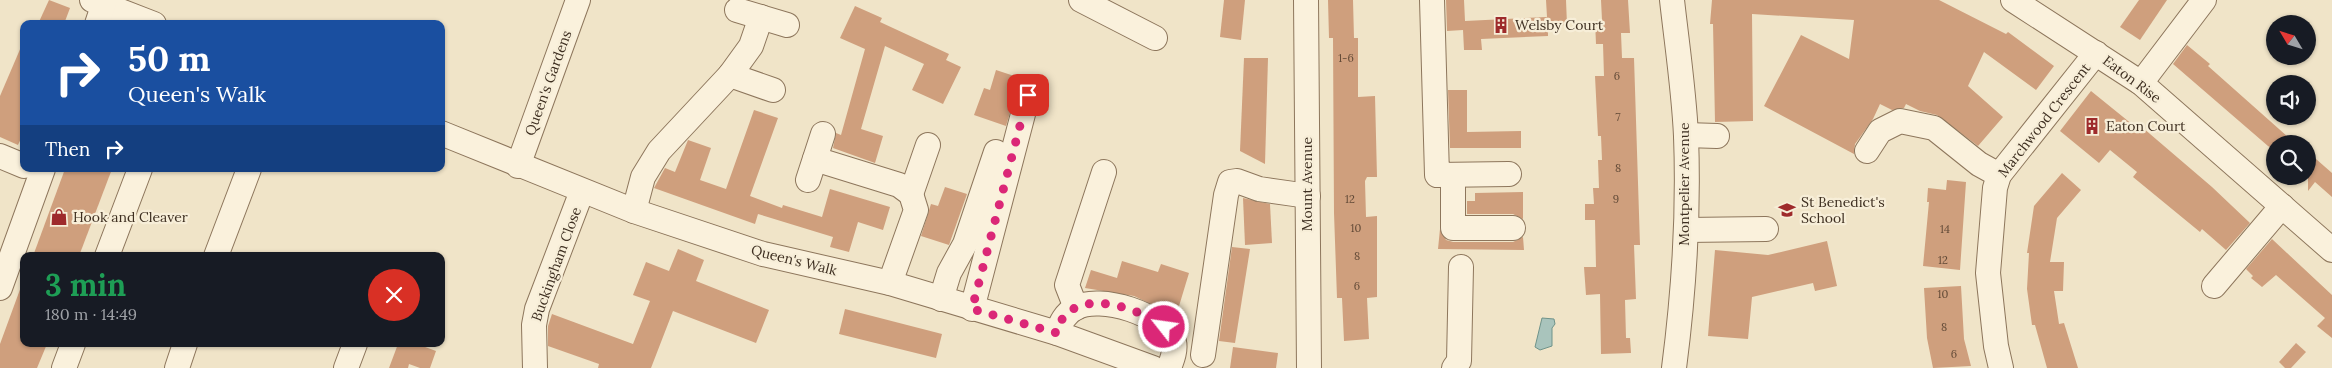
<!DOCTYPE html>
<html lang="en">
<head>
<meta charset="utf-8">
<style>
  body { margin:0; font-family:Lora,serif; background:#242831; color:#f1f3f6; height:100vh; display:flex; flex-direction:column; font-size:19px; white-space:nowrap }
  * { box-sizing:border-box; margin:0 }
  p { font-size:16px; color:#9ea1a6 }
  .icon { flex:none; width:28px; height:28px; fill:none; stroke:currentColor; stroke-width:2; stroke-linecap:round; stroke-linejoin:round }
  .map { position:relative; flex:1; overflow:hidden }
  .details { position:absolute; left:20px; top:252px; width:425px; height:95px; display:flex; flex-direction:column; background:#171b24; border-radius:10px; box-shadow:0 1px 4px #0004 }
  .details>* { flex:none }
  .top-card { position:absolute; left:20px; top:20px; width:425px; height:152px; border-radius:10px; box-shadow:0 1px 4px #0004; background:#1a4fa0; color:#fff; overflow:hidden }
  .needle { width:32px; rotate:308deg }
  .controls { position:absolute; left:2266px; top:15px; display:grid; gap:10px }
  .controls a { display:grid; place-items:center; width:50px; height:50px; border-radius:50%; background:#171b24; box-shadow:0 1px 4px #0004; font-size:25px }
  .pin { position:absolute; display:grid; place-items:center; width:42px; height:42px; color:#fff; margin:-21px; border-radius:10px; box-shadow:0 2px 8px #0006 }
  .me { position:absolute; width:55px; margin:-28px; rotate:300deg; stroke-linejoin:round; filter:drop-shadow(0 0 4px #0008) }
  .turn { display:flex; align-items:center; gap:18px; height:105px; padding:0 25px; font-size:22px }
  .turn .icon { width:65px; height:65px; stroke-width:2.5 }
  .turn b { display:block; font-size:35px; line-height:42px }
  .then { display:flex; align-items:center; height:48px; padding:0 25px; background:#0003; gap:10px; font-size:19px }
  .round { display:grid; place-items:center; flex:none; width:52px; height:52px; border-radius:26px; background:#242831 }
  .overview { display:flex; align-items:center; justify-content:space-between; height:85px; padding:0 25px }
  h1 { font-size:30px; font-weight:800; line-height:38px; color:#1e9e55 }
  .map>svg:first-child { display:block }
  .water { fill:#a9c4bc; stroke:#6f938a }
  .building { fill:#cf9f7d }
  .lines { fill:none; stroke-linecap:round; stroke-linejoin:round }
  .minor-casing { stroke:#8d765c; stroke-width:26 }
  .minor { stroke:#faf1dc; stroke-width:24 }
  .route { stroke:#db2777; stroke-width:9; stroke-dasharray:0 16.2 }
  .labels { text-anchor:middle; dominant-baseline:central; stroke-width:4.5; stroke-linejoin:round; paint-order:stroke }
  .number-label { font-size:11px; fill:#624a37 }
  .poi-label { font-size:14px; fill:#3d2e20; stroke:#f7eed8; text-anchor:start }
  .street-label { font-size:14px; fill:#3d2e20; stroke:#f7eed8 }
</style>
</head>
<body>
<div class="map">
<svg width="2332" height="368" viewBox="0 0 2332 368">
  <rect width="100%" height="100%" fill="#f0e4c8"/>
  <!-- water -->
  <path class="water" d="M1542 318 1554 319 1555 324 1552 328V346L1540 350 1535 347Z"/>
  <!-- building -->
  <g class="building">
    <path d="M49 0 70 8 64 24H38Z"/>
    <path d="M1224 0H1245L1241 40 1220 37Z"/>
    <path d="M1328 0H1353L1354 38H1358V97L1375 96 1377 177H1367L1365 181 1366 217 1377 216V297L1367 298 1369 339 1344 341 1342 298H1337L1334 213 1333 38H1329Z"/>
    <path d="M1446 0H1464L1465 21 1547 17 1546 0H1566L1567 25 1548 26V36L1481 39 1482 50H1464L1463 30 1447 31Z"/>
    <path d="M1601 0H1628L1630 33H1621L1622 58H1634L1640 245H1634L1636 299 1625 300 1626 338H1630L1631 353 1601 354 1600 294 1586 295 1584 267H1596L1595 220H1585V204H1594L1593 188H1599L1598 160H1602L1601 136H1598L1595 76H1604L1603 44H1596L1595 21 1602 20Z"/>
    <path d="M1712 0H1939L2006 34 2008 32 2054 66 2036 90 1984 52 1968 86 2003 117 1978 146 1937 115 1920 111 1906 104 1904 108 1892 110 1880 104 1873 119 1855 144 1854 154 1764 106 1801 35 1849 59 1854 20 1752 14 1753 121 1715 122 1713 24H1710Z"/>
    <path d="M2139 0H2167L2140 40 2120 27Z"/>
    <path d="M855 6 882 18 880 22 949 54 946 60 961 67 943 104 912 90 924 64 885 46 861 129 883 136 875 163 833 148 836 133 841 135 865 49 840 38Z"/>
    <path d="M24 40V132L18 145 0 137V96Z"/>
    <path d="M2187 45 2210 64 2208 66 2296 144H2275V150L2268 146 2173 64Z"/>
    <path d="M1244 58H1268L1265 164 1240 151Z"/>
    <path d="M996 70 1020 78 1006 126 974 115 984 88 990 90Z"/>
    <path d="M1448 90H1467V132L1521 131V148H1450Z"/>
    <path d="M2091 91 2133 125 2136 122 2212 187 2250 223 2226 250 2202 229 2200 232 2133 177 2137 172 2110 150 2099 163 2060 131Z"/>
    <path d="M754 110 778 118 750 196 782 208 783 205 822 217 830 189 890 207 883 230 858 222 849 252 830 247 833 237 758 214 755 224 654 188 665 168 675 172 688 140 711 148 700 180 726 189Z"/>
    <path d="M2308 152 2332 173V197L2315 182 2308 191Z"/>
    <path d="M65 169H112L79 256H33Z"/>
    <path d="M2062 173 2081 190 2057 218 2050 262H2064L2063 291H2054L2059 324 2064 323 2078 368H2047L2035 325H2032L2027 289 2029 253H2027L2034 206Z"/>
    <path d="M1947 180 1966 182 1960 270 1923 266 1929 202H1927L1928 188 1946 190Z"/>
    <path d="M945 187 967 194 949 245 921 236 931 204 938 206Z"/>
    <path d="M1523 192V219L1513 214H1467V201H1475V193Z"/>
    <path d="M1243 198 1270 204 1272 243 1245 245Z"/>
    <path d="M1440 229 1446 240 1453 242H1513L1523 237 1524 250 1438 249Z"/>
    <path d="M2272 239 2332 295V338L2317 326 2325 318 2276 275 2262 287 2251 278 2253 276 2246 269Z"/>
    <path d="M1827 241 1837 286 1815 291 1813 283 1752 297 1748 339 1708 336 1715 250 1768 255Z"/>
    <path d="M1232 247 1250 249 1235 343 1219 341Z"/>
    <path d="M678 249 704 260 696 281 769 310 756 343 673 311 651 368H598L599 364 548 346V326L552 314 633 344 650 301 633 295 646 262 669 271Z"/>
    <path d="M1122 261 1158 272 1161 264 1189 273 1176 316 1134 296 1085 288 1091 270 1117 278Z"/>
    <path d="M22 284 24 344H47L37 368H0V344Z"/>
    <path d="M1961 286 1964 339 1971 366 1933 368 1927 338 1924 288Z"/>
    <path d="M845 309 942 334 936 358 839 334Z"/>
    <path d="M2296 343 2306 352 2291 368H2285L2279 362Z"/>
    <path d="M398 344H417L436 351 430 368H420L409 364 408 368H389Z"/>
    <path d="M1233 347 1278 353 1276 368H1230Z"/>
  </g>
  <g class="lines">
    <!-- minor casing -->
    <g class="minor-casing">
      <g id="minor">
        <path d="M92 0 154 24"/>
        <path d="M1081 0 1155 38"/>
        <path d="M1306 0 1309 368"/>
        <path d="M1432 0 1437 175 1509 174"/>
        <path d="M1672 0C1677 45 1684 91 1686 136 1689 214 1684 291 1674 368"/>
        <path d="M2013 0 2141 83 2332 250"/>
        <path d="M737 10 787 25"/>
        <path d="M97 24 105 0"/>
        <path d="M730 75 773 90"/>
        <path d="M2141 83 2204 0"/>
        <path d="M441 133 634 211 763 254 890 283 1057 333 1153 368"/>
        <path d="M1686 135 1717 136"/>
        <path d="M1867 151 1880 131 1900 121 1934 128 1979 164 1999 175"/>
        <path d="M0 156 24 166"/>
        <path d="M815 159 899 185 911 194 916 210 890 283"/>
        <path d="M518 166 578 0"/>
        <path d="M1453 175V228H1513"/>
        <path d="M808 180 823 134"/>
        <path d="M911 194 928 145"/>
        <path d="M634 211 643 177 659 151 730 75 751 46 761 17"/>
        <path d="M1686 230 1766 229"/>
        <path d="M107 256 140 169"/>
        <path d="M216 256 249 169"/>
        <path d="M2214 286 2282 206"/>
        <path d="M0 288 43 169"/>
        <path d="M941 299 949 273 965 244 996 152"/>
        <path d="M1076 308 1067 285 1104 172"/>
        <path d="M972 309 1028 95"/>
        <path d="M1057 333C1061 322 1065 314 1075 308 1100 294 1164 314 1174 342 1176 350 1172 360 1169 368"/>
        <path d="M1203 355 1226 195 1230 182 1237 181 1259 189 1308 196"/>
        <path d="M64 368 73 344"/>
        <path d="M177 368 185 344"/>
        <path d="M346 368 355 344"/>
        <path d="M535 368 534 325 537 309 582 191"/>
        <path d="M1454 368 1459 361 1461 267"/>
        <path d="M2001 368 1996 346 1988 273 1995 188 1999 175 2096 53"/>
      </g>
    </g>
    <!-- minor -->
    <use href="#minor" class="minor"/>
  </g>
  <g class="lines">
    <!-- route -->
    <path class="route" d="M1028 95 972 309 1057 333C1059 328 1060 322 1063 318 1085 289 1140 309 1164 327"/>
  </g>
  <!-- icons -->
  <defs>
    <g id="building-bare" transform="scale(1.35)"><path d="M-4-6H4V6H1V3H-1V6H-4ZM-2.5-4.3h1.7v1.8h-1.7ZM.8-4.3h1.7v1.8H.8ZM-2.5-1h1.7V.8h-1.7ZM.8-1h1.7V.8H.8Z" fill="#9e2a2b" stroke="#f7eed8" stroke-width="2.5" paint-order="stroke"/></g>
    <g id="school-bare" transform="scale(1.35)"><path d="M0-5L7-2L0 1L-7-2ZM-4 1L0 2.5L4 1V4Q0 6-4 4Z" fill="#9e2a2b" stroke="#f7eed8" stroke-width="2.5" paint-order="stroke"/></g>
    <g id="shop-bare" transform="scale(1.35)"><path d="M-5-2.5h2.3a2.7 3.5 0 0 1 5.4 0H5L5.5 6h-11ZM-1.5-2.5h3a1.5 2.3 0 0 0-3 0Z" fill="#9e2a2b" stroke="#f7eed8" stroke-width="2.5" paint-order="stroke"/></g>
  </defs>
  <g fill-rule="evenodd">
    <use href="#building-bare" x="1501" y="25"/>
    <use href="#building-bare" x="2092" y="126"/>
    <use href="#school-bare" x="1787" y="210"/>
    <use href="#shop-bare" x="59" y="217"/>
  </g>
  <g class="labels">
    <!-- number labels -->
    <g class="number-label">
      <text x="1346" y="58">1-6</text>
      <text x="1617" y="76">6</text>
      <text x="1618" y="117">7</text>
      <text x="1618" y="168">8</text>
      <text x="1350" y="199">12</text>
      <text x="1616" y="199">9</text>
      <text x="1356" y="228">10</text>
      <text x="1945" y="229">14</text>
      <text x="1357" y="256">8</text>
      <text x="1943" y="260">12</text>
      <text x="1357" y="286">6</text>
      <text x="1943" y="294">10</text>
      <text x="1944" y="327">8</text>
      <text x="1954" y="354">6</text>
    </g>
    <!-- poi labels -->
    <g class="poi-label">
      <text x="1515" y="25">Welsby Court</text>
      <text x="2106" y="126">Eaton Court</text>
      <text x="1801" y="202">St Benedict's<tspan x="1801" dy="16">School</tspan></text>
      <text x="73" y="217">Hook and Cleaver</text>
    </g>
    <!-- street labels -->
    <g class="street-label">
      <text transform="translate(2132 79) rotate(37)">Eaton Rise</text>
      <text transform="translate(548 83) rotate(-70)">Queen's Gardens</text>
      <text transform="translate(2044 120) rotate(-52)">Marchwood Crescent</text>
      <text transform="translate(1307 184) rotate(-90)">Mount Avenue</text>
      <text transform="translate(1684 184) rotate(-90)">Montpelier Avenue</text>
      <text transform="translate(794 260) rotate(14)">Queen's Walk</text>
      <text transform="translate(556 264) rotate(-70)">Buckingham Close</text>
    </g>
  </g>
</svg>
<div class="controls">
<a><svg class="needle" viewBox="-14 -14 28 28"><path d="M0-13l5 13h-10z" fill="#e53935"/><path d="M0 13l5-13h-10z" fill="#9ea1a6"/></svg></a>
<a><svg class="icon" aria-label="sound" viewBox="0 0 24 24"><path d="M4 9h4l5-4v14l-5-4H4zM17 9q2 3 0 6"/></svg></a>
<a><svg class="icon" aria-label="search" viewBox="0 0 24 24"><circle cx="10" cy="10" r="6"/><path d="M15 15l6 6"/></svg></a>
</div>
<div class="pin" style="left:1028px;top:95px;background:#d93025"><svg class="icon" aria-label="arrive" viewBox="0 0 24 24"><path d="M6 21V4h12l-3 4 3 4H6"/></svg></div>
<svg class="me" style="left:1164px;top:327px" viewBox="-20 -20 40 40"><circle r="17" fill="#db2777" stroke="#fff" stroke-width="3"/><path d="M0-11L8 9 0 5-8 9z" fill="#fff"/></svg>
<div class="top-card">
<div class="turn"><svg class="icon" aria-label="right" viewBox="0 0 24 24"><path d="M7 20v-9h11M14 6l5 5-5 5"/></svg><div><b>50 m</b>Queen's Walk</div></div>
<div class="then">Then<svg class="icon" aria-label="right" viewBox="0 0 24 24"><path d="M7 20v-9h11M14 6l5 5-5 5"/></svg></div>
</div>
<section class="details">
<div class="overview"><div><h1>3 min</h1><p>180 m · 14:49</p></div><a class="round" style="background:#d93025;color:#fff"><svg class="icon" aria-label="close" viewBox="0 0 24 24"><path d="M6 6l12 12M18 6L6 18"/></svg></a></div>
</section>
</div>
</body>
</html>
